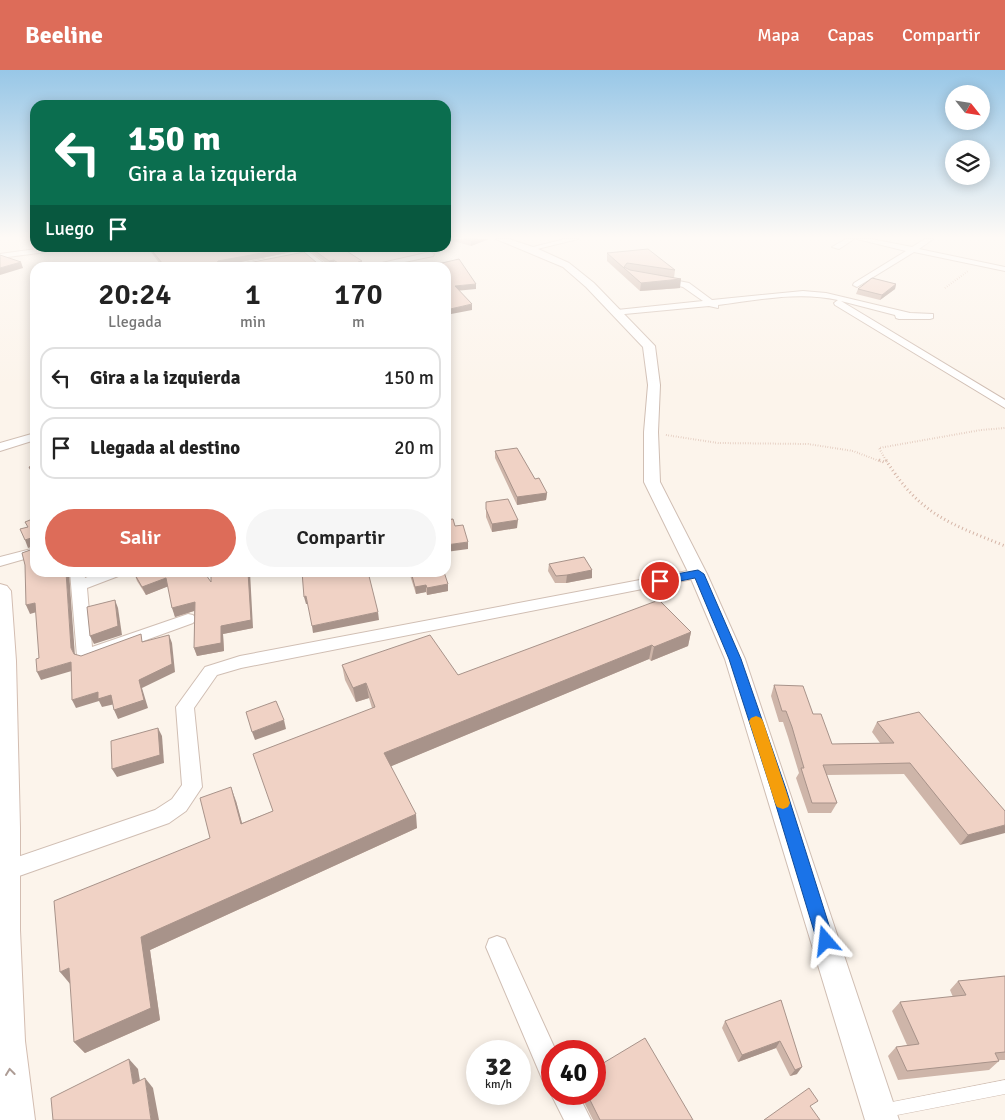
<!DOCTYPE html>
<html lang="es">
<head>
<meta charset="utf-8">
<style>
  body { margin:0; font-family:Signika,sans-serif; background:#f6f6f6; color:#222; height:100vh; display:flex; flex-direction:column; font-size:19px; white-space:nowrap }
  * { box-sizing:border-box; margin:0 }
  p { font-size:16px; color:#767676 }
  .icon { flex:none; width:28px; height:28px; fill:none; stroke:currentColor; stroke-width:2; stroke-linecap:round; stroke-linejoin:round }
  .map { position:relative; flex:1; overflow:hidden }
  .sheet { position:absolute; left:30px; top:192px; width:421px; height:315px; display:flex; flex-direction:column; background:#fff; border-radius:15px; box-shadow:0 2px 12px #0003 }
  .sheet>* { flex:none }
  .hud { position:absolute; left:30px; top:30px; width:421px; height:152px; border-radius:15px; box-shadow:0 2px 12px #0003; background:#0b6e4f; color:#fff; overflow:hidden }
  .needle { width:32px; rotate:120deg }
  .buttons { position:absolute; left:945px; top:15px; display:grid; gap:10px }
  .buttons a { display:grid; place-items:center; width:45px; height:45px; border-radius:50%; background:#fff; box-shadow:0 2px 12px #0003; font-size:25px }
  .speed { position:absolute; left:466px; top:970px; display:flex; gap:10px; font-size:25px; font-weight:700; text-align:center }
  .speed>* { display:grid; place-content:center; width:65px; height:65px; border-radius:50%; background:#fff; box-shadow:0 2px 12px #0003; line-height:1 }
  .speed small { font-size:12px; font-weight:400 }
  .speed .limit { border:8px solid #d22; background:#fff; color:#111 }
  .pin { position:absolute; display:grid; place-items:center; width:42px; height:42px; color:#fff; margin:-21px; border:2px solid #fff; border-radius:50%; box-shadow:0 1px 5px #0007 }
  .me { position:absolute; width:55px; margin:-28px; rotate:343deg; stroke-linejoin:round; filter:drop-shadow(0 0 4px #0008) }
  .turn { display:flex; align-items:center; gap:18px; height:105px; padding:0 15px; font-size:22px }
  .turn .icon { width:65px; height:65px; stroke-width:2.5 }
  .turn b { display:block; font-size:35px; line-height:42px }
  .then { display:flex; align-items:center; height:48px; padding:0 15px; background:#0003; gap:10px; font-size:19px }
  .eta { display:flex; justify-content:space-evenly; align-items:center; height:85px; text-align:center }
  .eta b { font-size:30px; font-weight:600; line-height:35px }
  .button { display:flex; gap:10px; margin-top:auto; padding:10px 15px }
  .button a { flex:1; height:58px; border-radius:30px; background:#dd6c59; color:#fff; font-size:20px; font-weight:600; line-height:58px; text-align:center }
  .button a+a { background:#f6f6f6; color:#222 }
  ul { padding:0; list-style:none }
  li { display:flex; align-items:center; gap:15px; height:62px; margin:0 10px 8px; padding:0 5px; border:2px solid #e0e0e0; border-radius:15px }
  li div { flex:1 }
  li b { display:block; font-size:19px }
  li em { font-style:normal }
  header { display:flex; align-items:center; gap:30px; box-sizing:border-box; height:70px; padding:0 25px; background:#dd6c59; color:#fff }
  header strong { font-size:24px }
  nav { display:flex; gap:28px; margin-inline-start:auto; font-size:18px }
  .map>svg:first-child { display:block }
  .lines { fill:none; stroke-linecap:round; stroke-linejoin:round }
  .service-casing { stroke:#d0beb3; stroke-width:1 }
  .minor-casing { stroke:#d0beb3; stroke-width:2 }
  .tertiary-casing { stroke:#d0beb3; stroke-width:2 }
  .secondary-casing { stroke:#d3bdb1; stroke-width:2 }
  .path-far1 { stroke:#d5b5a7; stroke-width:2; stroke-dasharray:0.5 2; stroke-linecap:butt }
  .path { stroke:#d5b5a7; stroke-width:3; stroke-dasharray:1 3; stroke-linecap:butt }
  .service { fill:#fff; fill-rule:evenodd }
  .minor { fill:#fff; fill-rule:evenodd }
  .tertiary { fill:#fff; fill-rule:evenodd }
  .secondary { fill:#fff; fill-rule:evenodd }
  .wall { fill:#ceb5a9 }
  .shaded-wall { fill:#a8938a }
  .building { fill:#f0d2c5; stroke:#a8938a }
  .oneway { stroke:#ad9c95 }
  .route { fill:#1a73e8; stroke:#114b97 }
  .slow { fill:#f59e0b }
</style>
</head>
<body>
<header>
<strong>Beeline</strong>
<nav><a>Mapa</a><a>Capas</a><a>Compartir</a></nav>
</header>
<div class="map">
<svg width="1005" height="1050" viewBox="0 0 1005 1050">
  <rect width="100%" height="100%" fill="#fcf4eb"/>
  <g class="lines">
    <!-- service casing -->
    <g class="service-casing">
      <path id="service" d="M1005 1010V1024L887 1047 882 1045 880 1040 882 1035 887 1033Z"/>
    </g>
    <!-- minor casing -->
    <g class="minor-casing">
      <g id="minor">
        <path d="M565 169H578L529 181 525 179Z"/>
        <path d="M846 169H854L839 179 832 177Z"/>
        <path d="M857 169H871L912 177 925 169H933L919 179 1005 197V201L914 182 857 217 853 215 854 213 906 181Z"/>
        <path d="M43 178 47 180 46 182 0 188V184Z"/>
        <path d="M296 178H304L330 198H321Z"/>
        <path d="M430 182 434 184 433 186 376 198H360Z"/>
        <path d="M263 189 267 191 266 193 239 198H220Z"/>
        <path d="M658 207 689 213 712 230 803 221 826 223 910 243 933 244V248L930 249H899L896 248 895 245 841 231 1005 330V338L835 235 834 233 838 230C799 221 758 230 718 235V238L709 236 614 245 613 243 617 240 703 231 683 217 658 211Z"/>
        <path d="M35 363V370L0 381V373Z"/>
        <path d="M35 478V486L0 496V487Z"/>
        <path d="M698 499 703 501 705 504 703 507 241 598 217 605 194 638 202 717 186 741 169 753 5 811 0 809V793L155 740 172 729 182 715 176 637 205 597 240 586Z"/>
        <path d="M70 502H84L85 508 100 502H123L121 505 87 518 92 577 188 544 193 545 196 549 193 553 91 590 85 592 79 590 77 586Z"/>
        <path d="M497 866 505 869 556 981H552V1015L543 1011 486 877 489 869Z"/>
        <path d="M552 1020V1024H578L591 1050H564L551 1024Z"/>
      </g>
    </g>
    <!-- tertiary casing -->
    <g class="tertiary-casing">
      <path id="tertiary" d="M496 169H509L536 178 569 193 594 213 655 276 660 315 658 362 660 412 707 504 745 589 899 1050H865L725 589 689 504 644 412V362L648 315 643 277 586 217 563 197Z"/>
    </g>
    <!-- secondary casing -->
    <g class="secondary-casing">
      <path id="secondary" d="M0 514 7 516 11 521 16 591 20 758V860L25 971 35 1050H0Z"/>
    </g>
    <!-- path-far1 -->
    <g class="path-far1">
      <path d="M945 218 968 201"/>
      <path d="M666 365 718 373 808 374 853 381 882 392"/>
      <path d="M887 392 879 378 981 360 1005 358"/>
    </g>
    <!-- path -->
    <g class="path">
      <path d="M879 390 886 393"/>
      <path d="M886 390C920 445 949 453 1005 476"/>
    </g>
    <!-- service -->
    <use href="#service" class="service"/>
    <!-- minor -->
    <use href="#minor" class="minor"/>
    <!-- tertiary -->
    <use href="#tertiary" class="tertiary"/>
    <!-- secondary -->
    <use href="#secondary" class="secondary"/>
  </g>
  <!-- wall -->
  <g class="wall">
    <path d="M446 169H489L471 176Z"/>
    <path d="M148 178H297V181L226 195 317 193 318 198H163Z"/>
    <path d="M306 178H342L362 191V195L372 198H338L334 195 330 196Z"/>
    <path d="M607 183 675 200 674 208 680 218 640 221 607 191Z"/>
    <path d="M896 214 895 219 880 230 856 224 858 219Z"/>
    <path d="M495 381 535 409 547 423 546 430 517 435 495 388Z"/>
    <path d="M486 432 517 458 492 462 486 447Z"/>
    <path d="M549 494 592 500V508L566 513H555L548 501Z"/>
    <path d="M409 502H444L448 521 427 525 426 522 416 524Z"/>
    <path d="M134 503 211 512 253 558 223 564 224 581 197 586 194 578V541L175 547 168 516 146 525 137 511Z"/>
    <path d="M691 562 688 576 651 591 649 589 391 696 417 758 150 880 160 950 85 983 74 972 210 768 236 731 242 753 273 741 372 638 369 628 356 632 345 610 342 595 458 605Z"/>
    <path d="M774 615 813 644 832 674 880 673 872 662 877 652 1005 741 960 775 904 704 827 705 837 733 831 743H808L796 708 799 703 788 667 783 652H779L771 626Z"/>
    <path d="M1005 906V990H999V991L989 1000 898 1010 888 986 896 977 907 975 892 941 900 932 953 927 950 920 958 911Z"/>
    <path d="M781 930 797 1004 790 1006 776 978 738 992 722 958 725 951Z"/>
    <path d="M580 1024H595L693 1050H593Z"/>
  </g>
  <!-- shaded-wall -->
  <g class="shaded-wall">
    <path d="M477 169H489L471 176V171Z"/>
    <path d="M289 178H297V181L220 196 217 193 218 191Z"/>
    <path d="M334 190V195L330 196 329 191Z"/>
    <path d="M362 191V196L358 197V192Z"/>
    <path d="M21 192 23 198 0 205V198Z"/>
    <path d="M317 193 318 198H296Z"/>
    <path d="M681 209 680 218 640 221 641 213Z"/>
    <path d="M476 214V219L455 221V216Z"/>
    <path d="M896 214 895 219 880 230 882 225Z"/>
    <path d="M472 234V240L446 245V240Z"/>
    <path d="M547 423 546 430 517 435V427Z"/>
    <path d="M518 450 517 458 492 462V454Z"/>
    <path d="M31 468 35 476 28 478 25 470Z"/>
    <path d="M468 472V479L446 482V475Z"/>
    <path d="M592 500V508L566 513 567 505Z"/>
    <path d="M66 502H69L75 586 71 578Z"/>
    <path d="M248 502H250L253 558 223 564 224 581 197 586 194 578Z"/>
    <path d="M166 508 169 516 146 525 142 517Z"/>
    <path d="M448 514V521L427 525V518Z"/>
    <path d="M426 515V522L416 524 415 517Z"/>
    <path d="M306 526 308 534H306L304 527Z"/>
    <path d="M115 530 118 538 122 565 94 574 90 566Z"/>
    <path d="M195 532 197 540 175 547 172 538Z"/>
    <path d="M35 533 40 541 30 544 26 535Z"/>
    <path d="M378 542 379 550 313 563 312 556Z"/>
    <path d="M691 562 688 576 651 591 654 577Z"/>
    <path d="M169 565 172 573 175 602 142 618 148 638 118 649 114 640 139 610Z"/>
    <path d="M652 575 649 589 387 698 384 683Z"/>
    <path d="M71 592 75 600 41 610 37 602Z"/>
    <path d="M366 613 369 628 356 632 353 618Z"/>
    <path d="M98 622 111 625 115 634 102 637 99 631 76 638 72 630Z"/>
    <path d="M284 650 286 659 255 670 252 662Z"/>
    <path d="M158 658 162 666 164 693 117 707 112 699Z"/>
    <path d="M231 717 236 731 246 768 241 754Z"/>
    <path d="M416 744 417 758 150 880 160 950 85 983 74 972 141 867Z"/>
    <path d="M1005 755V763L960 775 968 765Z"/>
    <path d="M69 898 71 915 60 902Z"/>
    <path d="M780 971 776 978 738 992 742 985Z"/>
    <path d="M129 989 138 999 142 1023 133 1014Z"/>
    <path d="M802 997 797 1004 790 1006 795 1000Z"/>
    <path d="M145 1008 153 1018 159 1050H151Z"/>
  </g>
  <!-- building -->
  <g class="building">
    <path d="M464 169H477L471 171Z"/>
    <path d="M150 178H289L218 191 217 193 219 195H238L304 182 317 193 296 198H166Z"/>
    <path d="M311 178H342L362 191 358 192V194L368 195 372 198H344L334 190 329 191Z"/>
    <path d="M648 179 675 200 627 193 624 197 630 200 681 209 641 213 607 183Z"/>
    <path d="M0 185 21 192 0 198Z"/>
    <path d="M459 189 476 214 455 216 472 234 446 240V198L425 197Z"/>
    <path d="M872 208 896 214 882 225 858 219Z"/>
    <path d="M517 378 535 409 539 408 547 423 517 427 495 381Z"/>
    <path d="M35 395V408L29 397Z"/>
    <path d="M508 429 518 450 492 454 486 439V432Z"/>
    <path d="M35 448V502H66L71 578 74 584 81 586 141 564 142 572 169 565 172 594 139 610 144 630 114 640 111 625 98 629V622L72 630 71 592 37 602 36 589 39 588 35 533 26 535 25 495 22 483 33 479V470L31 468 25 470 20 459 28 457 25 452Z"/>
    <path d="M453 449 455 456 463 455 468 472 446 475V450Z"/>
    <path d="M584 487 592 500 567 505 556 506 549 494Z"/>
    <path d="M136 502H204L211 512V502H248L251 550 221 556V573L194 578 195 532 172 538 166 508 142 517 134 503Z"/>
    <path d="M302 502H368L378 542 312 556 306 526 304 527Z"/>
    <path d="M411 502H444L448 514 427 518 426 515 415 517Z"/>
    <path d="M115 530 118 556 90 566 87 537Z"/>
    <path d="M659 530 691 562 654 577 652 575 384 683 416 744 141 867 151 938 74 972 69 898 60 902 54 831 210 768 200 728 231 717 241 754 273 741 253 684 375 637 366 613 353 618 342 595 430 565 458 605Z"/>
    <path d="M774 615 803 616 813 644H821L832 674 894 673 877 652 919 642 1005 741V755L968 765 910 693 823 695 837 733H812L801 698H804L792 657 786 641H782Z"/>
    <path d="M276 631 284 650 252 662 246 642Z"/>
    <path d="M158 658 160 685 112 699 111 671Z"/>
    <path d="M1005 906V982L995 983 999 991 907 1001 896 977 919 974 900 932 966 925 958 911Z"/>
    <path d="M781 930 802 997 795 1000 780 971 742 985 725 951Z"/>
    <path d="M645 968 693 1050H600L587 1024H595V998Z"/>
    <path d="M129 989 133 1014 145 1008 151 1050H53L51 1028Z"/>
    <path d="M809 1018 818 1031 810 1036 820 1050H764Z"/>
  </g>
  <!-- one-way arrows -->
  <defs><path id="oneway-chevron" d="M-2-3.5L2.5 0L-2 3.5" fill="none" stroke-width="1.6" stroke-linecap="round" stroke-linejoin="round" transform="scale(1.25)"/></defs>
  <use class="oneway" href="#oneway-chevron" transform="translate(10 1002) rotate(-97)"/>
  <!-- sky -->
  <linearGradient id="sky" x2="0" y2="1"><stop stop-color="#98c7e7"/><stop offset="0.53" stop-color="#fefaf6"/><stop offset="1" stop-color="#fefaf6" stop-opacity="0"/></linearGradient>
  <rect width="1005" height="316" fill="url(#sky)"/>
  <!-- route -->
  <path class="route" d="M698 500 704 504 741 589 786 719 834 871 832 877 826 879 820 877 817 871 771 719 729 589 695 508 660 515 654 511 660 507Z"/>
  <!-- slow -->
  <path class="slow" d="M756 646 761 648 763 651 790 733 788 737 783 739 777 737 775 733 749 651 751 648Z"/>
</svg>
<div class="buttons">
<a><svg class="needle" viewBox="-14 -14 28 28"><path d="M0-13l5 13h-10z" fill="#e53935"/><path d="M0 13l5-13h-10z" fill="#767676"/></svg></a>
<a><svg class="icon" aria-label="layers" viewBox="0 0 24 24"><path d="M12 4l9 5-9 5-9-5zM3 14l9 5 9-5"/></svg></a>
</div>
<div class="speed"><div>32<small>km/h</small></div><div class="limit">40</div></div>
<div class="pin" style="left:660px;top:511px;background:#d93025"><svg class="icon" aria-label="arrive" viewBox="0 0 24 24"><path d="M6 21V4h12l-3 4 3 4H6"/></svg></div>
<svg class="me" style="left:826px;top:871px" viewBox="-20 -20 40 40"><path d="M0-17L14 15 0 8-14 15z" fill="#1a73e8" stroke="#fff" stroke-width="4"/></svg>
<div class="hud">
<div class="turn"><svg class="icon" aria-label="left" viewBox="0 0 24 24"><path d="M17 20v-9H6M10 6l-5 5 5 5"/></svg><div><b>150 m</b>Gira a la izquierda</div></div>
<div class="then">Luego<svg class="icon" aria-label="arrive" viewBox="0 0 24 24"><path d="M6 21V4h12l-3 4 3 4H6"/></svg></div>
</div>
<section class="sheet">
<div class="eta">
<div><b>20:24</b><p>Llegada</p></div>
<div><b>1</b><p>min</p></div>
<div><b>170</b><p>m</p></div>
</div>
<ul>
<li><svg class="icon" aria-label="left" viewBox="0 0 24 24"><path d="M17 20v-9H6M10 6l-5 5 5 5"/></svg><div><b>Gira a la izquierda</b></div><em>150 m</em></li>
<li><svg class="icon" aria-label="arrive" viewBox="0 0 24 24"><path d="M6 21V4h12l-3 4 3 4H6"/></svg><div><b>Llegada al destino</b></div><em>20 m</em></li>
</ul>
<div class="button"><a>Salir</a><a>Compartir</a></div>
</section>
</div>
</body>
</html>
